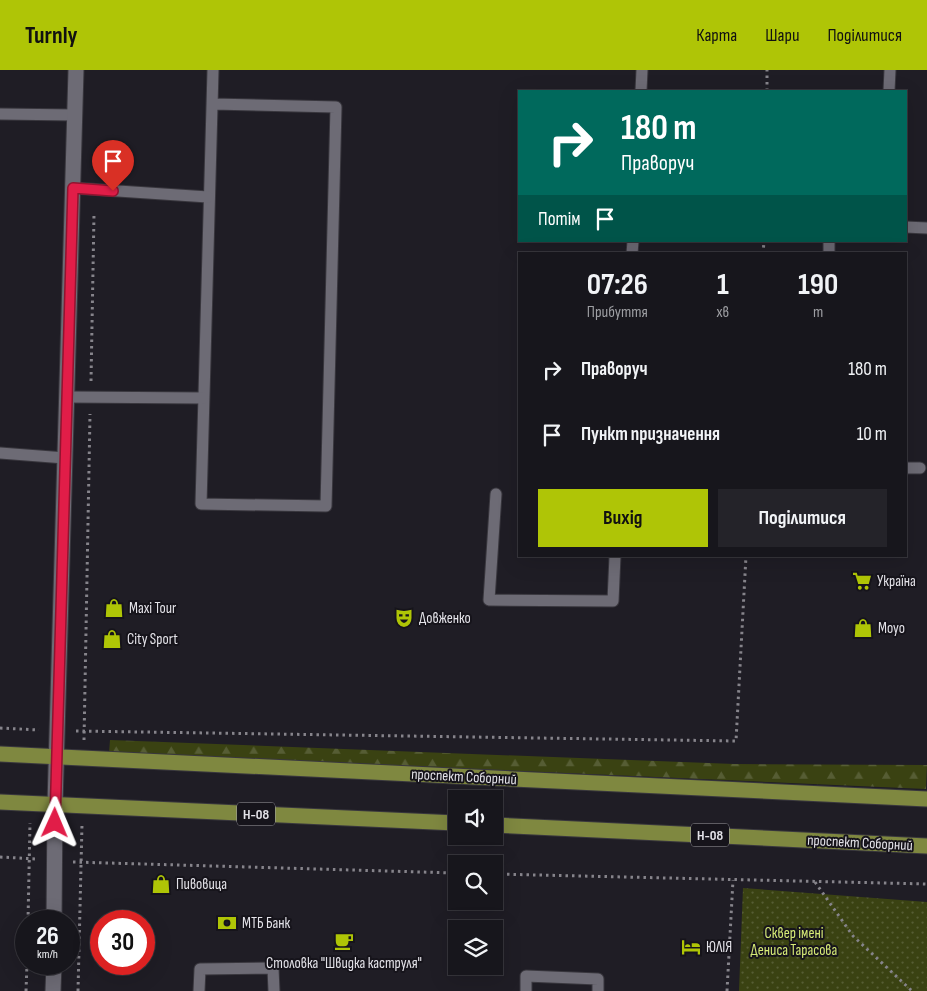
<!DOCTYPE html>
<html lang="uk">
<head>
<meta charset="utf-8">
<style>
  body { margin:0; font-family:"Sofia Sans Condensed",sans-serif; background:#242329; color:#f1f3f6; height:100vh; display:flex; flex-direction:column; font-size:19px; white-space:nowrap }
  * { box-sizing:border-box; margin:0 }
  p { font-size:16px; color:#9e9fa3 }
  .icon { flex:none; width:28px; height:28px; fill:none; stroke:currentColor; stroke-width:2; stroke-linecap:round; stroke-linejoin:round }
  .map { position:relative; flex:1; overflow:hidden }
  .drawer { position:absolute; left:518px; top:182px; width:389px; height:305px; display:flex; flex-direction:column; background:#17161c; border-radius:0px; box-shadow:0 5px 20px #0002,0 0 0 1px #36353b }
  .drawer>* { flex:none }
  .guide { position:absolute; left:518px; top:20px; width:389px; height:152px; border-radius:0px; box-shadow:0 5px 20px #0002,0 0 0 1px #36353b; background:#00695c; color:#fff; overflow:hidden }
  .fabs { position:absolute; left:448px; top:720px; display:grid; gap:10px }
  .fabs a { display:grid; place-items:center; width:55px; height:55px; border-radius:0px; background:#17161c; box-shadow:0 5px 20px #0002,0 0 0 1px #36353b; font-size:25px }
  .speed { position:absolute; left:15px; top:840px; display:flex; gap:10px; font-size:25px; font-weight:700; text-align:center }
  .speed>* { display:grid; place-content:center; width:65px; height:65px; border-radius:50%; background:#17161c; box-shadow:0 5px 20px #0002,0 0 0 1px #36353b; line-height:1 }
  .speed small { font-size:12px; font-weight:400 }
  .speed .limit { border:8px solid #d22; background:#fff; color:#111 }
  .pin { position:absolute; display:grid; place-items:center; width:42px; height:42px; color:#fff; margin:-51px -21px; border-radius:50% 50% 50% 0; rotate:-45deg; box-shadow:0 0 5px #0007 }
  .pin .icon { rotate:45deg }
  .me { position:absolute; width:55px; margin:-28px; rotate:1deg; stroke-linejoin:round; filter:drop-shadow(0 0 4px #0008) }
  .turn { display:flex; align-items:center; gap:18px; height:105px; padding:0 20px; font-size:22px }
  .turn .icon { width:65px; height:65px; stroke-width:2.5 }
  .turn b { display:block; font-size:35px; line-height:42px }
  .then { display:flex; align-items:center; height:48px; padding:0 20px; background:#0003; gap:10px; font-size:19px }
  .eta { display:flex; justify-content:space-evenly; align-items:center; height:85px; text-align:center }
  .eta b { font-size:30px; font-weight:700; line-height:35px }
  .action { display:flex; gap:10px; margin-top:auto; padding:10px 20px }
  .action a { flex:1; height:58px; border-radius:0px; background:#afc506; color:#111; font-size:20px; font-weight:700; line-height:58px; text-align:center }
  .action a+a { background:#242329; color:#f1f3f6 }
  ul { padding:0; list-style:none }
  li { display:flex; align-items:center; gap:15px; height:65px; padding:0 20px }
  li div { flex:1 }
  li b { display:block; font-size:19px }
  li em { font-style:normal }
  header { display:flex; align-items:center; gap:30px; box-sizing:border-box; height:70px; padding:0 25px; background:#afc506; color:#111 }
  header strong { font-size:24px }
  nav { display:flex; gap:28px; margin-inline-start:auto; font-size:18px }
  .map>svg:first-child { display:block }
  .forest { fill:url(#forest-firs) }
  .park { fill:url(#park-dots) }
  .lines { fill:none; stroke-linecap:round; stroke-linejoin:round }
  .service-casing { stroke:#39373e; stroke-width:13 }
  .minor-casing { stroke:#39373e; stroke-width:17 }
  .primary-casing { stroke:#39373e; stroke-width:17 }
  .path { stroke:#86848b; stroke-width:3; stroke-dasharray:2.5 4; stroke-linecap:butt }
  .service { stroke:#6d6b75; stroke-width:11 }
  .minor { stroke:#6d6b75; stroke-width:15 }
  .primary { stroke:#7f8840; stroke-width:15 }
  .route-casing { stroke:#92132f; stroke-width:12 }
  .route { stroke:#e11d48; stroke-width:9 }
  .labels { text-anchor:middle; dominant-baseline:central; stroke-width:4; stroke-linejoin:round; paint-order:stroke }
  .shield { fill:#16141b; stroke:#a6a5ab; stroke-width:1 }
  .shield-label { font-size:14px; font-weight:bold; fill:#e4e3e9 }
  .poi-label { font-size:15px; fill:#e4e3e9; stroke:#16141b; text-anchor:start }
  .street-label { font-size:15px; fill:#e4e3e9; stroke:#16141b }
  .park-label { font-size:15px; fill:#d7eb77; stroke:#16141b }
</style>
</head>
<body>
<header>
<strong>Turnly</strong>
<nav><a>Карта</a><a>Шари</a><a>Поділитися</a></nav>
</header>
<div class="map">
<svg width="927" height="921" viewBox="0 0 927 921">
  <defs>
    <pattern id="forest-firs" width="22" height="20" patternUnits="userSpaceOnUse" patternTransform="scale(1.25)"><rect width="22" height="20" fill="#3a4212"/><path d="M5 1l3.5 6h-7zM16 11l3.5 6h-7z" fill="#565d34"/></pattern>
    <pattern id="park-dots" width="8" height="8" patternUnits="userSpaceOnUse" patternTransform="scale(1.25)"><rect width="8" height="8" fill="#3a4212"/><path d="M2 2h.1M6 6h.1" fill="none" stroke="#565d34" stroke-width="1.8" stroke-linecap="round"/></pattern>
  </defs>
  <rect width="100%" height="100%" fill="#1f1d25"/>
  <!-- forest -->
  <path class="forest" d="M110 670 734 694 927 695 926 719 109 683Z"/>
  <!-- park -->
  <path class="park" d="M743 818 927 832V921H739Z"/>
  <g class="lines">
    <!-- service casing -->
    <g class="service-casing">
      <g id="service">
        <path d="M641 21 642 0"/>
        <path d="M889 21 890 0"/>
        <path d="M213 34 336 37 326 436 201 434 213 0"/>
        <path d="M0 44 75 45"/>
        <path d="M73 118 208 127"/>
        <path d="M905 157 927 158"/>
        <path d="M632 184 633 171"/>
        <path d="M829 184V171"/>
        <path d="M67 327 203 328"/>
        <path d="M0 383 65 388"/>
        <path d="M905 398H920"/>
        <path d="M496 424 489 530 613 531 615 486"/>
        <path d="M199 921 200 899 273 898 274 921"/>
        <path d="M526 921V906L598 909V921"/>
      </g>
    </g>
    <!-- minor casing -->
    <g class="minor-casing">
      <g id="minor">
        <path d="M54 851 55 734 76 0"/>
        <path d="M53 921 54 894"/>
      </g>
    </g>
    <!-- primary casing -->
    <g class="primary-casing">
      <g id="primary">
        <path d="M0 684 927 729"/>
        <path d="M0 732 456 753"/>
        <path d="M494 755 927 776"/>
      </g>
    </g>
    <!-- path -->
    <g class="path">
      <path d="M767 21V0"/>
      <path d="M763 184 764 171"/>
      <path d="M91 311 94 144"/>
      <path d="M0 658 39 660"/>
      <path d="M76 661 736 671 746 486"/>
      <path d="M84 670 90 344"/>
      <path d="M0 787 37 789"/>
      <path d="M73 792 456 803"/>
      <path d="M494 804 927 814"/>
      <path d="M815 812 853 866 912 921"/>
      <path d="M28 851 30 753"/>
      <path d="M26 921 27 894"/>
      <path d="M78 921 82 754"/>
      <path d="M727 921 733 810"/>
    </g>
    <!-- service -->
    <use href="#service" class="service"/>
    <!-- minor -->
    <use href="#minor" class="minor"/>
    <!-- primary -->
    <use href="#primary" class="primary"/>
  </g>
  <g class="lines">
    <!-- route casing -->
    <g class="route-casing">
      <path id="route" d="M55 753 73 118 113 121"/>
    </g>
    <!-- route -->
    <use href="#route" class="route"/>
  </g>
  <!-- icons -->
  <defs>
    <g id="supermarket-bare" transform="scale(1.5)"><path d="M-6-5.5h2.5l.6 2H6L4.5 2H-2.5L-4.4-4H-6ZM-1.5 3.2a1.3 1.3 0 1 0 .1 0ZM3 3.2a1.3 1.3 0 1 0 .1 0Z" fill="#afc506" stroke="#16141b" stroke-width="2.5" paint-order="stroke"/></g>
    <g id="shop-bare" transform="scale(1.5)"><path d="M-5-2.5h2.3a2.7 3.5 0 0 1 5.4 0H5L5.5 6h-11ZM-1.5-2.5h3a1.5 2.3 0 0 0-3 0Z" fill="#afc506" stroke="#16141b" stroke-width="2.5" paint-order="stroke"/></g>
    <g id="theatre-bare" transform="scale(1.5)"><path d="M-5-5.5Q0-4 5-5.5V0Q5 5 0 6Q-5 5-5 0ZM-3.3-2.5H-1v1.5H-3.3ZM1-2.5H3.3v1.5H1ZM-2.8 1Q0 5.5 2.8 1Z" fill="#afc506" stroke="#16141b" stroke-width="2.5" paint-order="stroke"/></g>
    <g id="bank-bare" transform="scale(1.5)"><path d="M-6-4H6V4H-6ZM0-2.3a2.3 2.3 0 1 0 0 4.6a2.3 2.3 0 1 0 0-4.6Z" fill="#afc506" stroke="#16141b" stroke-width="2.5" paint-order="stroke"/></g>
    <g id="cafe-bare" transform="scale(1.5)"><path d="M-5.5-4.5H6V0H3Q3 3.5 0 3.5H-2.5Q-5.5 3.5-5.5 0ZM3-3.2v2h1.7v-2ZM-6 4.5H4V6H-6Z" fill="#afc506" stroke="#16141b" stroke-width="2.5" paint-order="stroke"/></g>
    <g id="hotel-bare" transform="scale(1.5)"><path d="M-6-4.5h1.5V1H6V5H4.5V3h-9V5H-6ZM-4 0a1.8 1.8 0 1 1 3.6 0ZM.5 0V-2.5h3Q6-2.5 6 0Z" fill="#afc506" stroke="#16141b" stroke-width="2.5" paint-order="stroke"/></g>
  </defs>
  <g fill-rule="evenodd">
    <use href="#supermarket-bare" x="862" y="511"/>
    <use href="#shop-bare" x="114" y="538"/>
    <use href="#theatre-bare" x="404" y="548"/>
    <use href="#shop-bare" x="863" y="558"/>
    <use href="#shop-bare" x="112" y="569"/>
    <use href="#shop-bare" x="161" y="814"/>
    <use href="#bank-bare" x="227" y="853"/>
    <use href="#cafe-bare" x="344" y="871"/>
    <use href="#hotel-bare" x="691" y="877"/>
  </g>
  <g class="labels">
    <!-- shield labels -->
    <g class="shield">
      <rect x="237" y="732.5" width="38" height="23" rx="4"/>
      <rect x="691" y="753.5" width="38" height="23" rx="4"/>
    </g>
    <g class="shield-label">
      <text x="256" y="744">Н-08</text>
      <text x="710" y="765">Н-08</text>
    </g>
    <!-- poi labels -->
    <g class="poi-label">
      <text x="877" y="511">Україна</text>
      <text x="129" y="538">Maxi Tour</text>
      <text x="419" y="548">Довженко</text>
      <text x="878" y="558">Moyo</text>
      <text x="127" y="569">City Sport</text>
      <text x="176" y="814">Пивовица</text>
      <text x="242" y="853">МТБ Банк</text>
      <text x="706" y="877">ЮЛІЯ</text>
      <text x="344" y="893" text-anchor="middle">Столовка "Швидка каструля"</text>
    </g>
    <!-- street labels -->
    <g class="street-label">
      <text transform="translate(464 707) rotate(3)">проспект Соборний</text>
      <text transform="translate(860 773) rotate(3)">проспект Соборний</text>
    </g>
    <!-- park labels -->
    <g class="park-label">
      <text x="794" y="863">Сквер імені<tspan x="794" dy="17">Дениса Тарасова</tspan></text>
    </g>
  </g>
</svg>
<div class="fabs">
<a><svg class="icon" aria-label="sound" viewBox="0 0 24 24"><path d="M4 9h4l5-4v14l-5-4H4zM17 9q2 3 0 6"/></svg></a>
<a><svg class="icon" aria-label="search" viewBox="0 0 24 24"><circle cx="10" cy="10" r="6"/><path d="M15 15l6 6"/></svg></a>
<a><svg class="icon" aria-label="layers" viewBox="0 0 24 24"><path d="M12 4l9 5-9 5-9-5zM3 14l9 5 9-5"/></svg></a>
</div>
<div class="speed"><div>26<small>km/h</small></div><div class="limit">30</div></div>
<div class="pin" style="left:113px;top:121px;background:#d93025"><svg class="icon" aria-label="arrive" viewBox="0 0 24 24"><path d="M6 21V4h12l-3 4 3 4H6"/></svg></div>
<svg class="me" style="left:55px;top:753px" viewBox="-20 -20 40 40"><path d="M0-17L14 15 0 8-14 15z" fill="#e11d48" stroke="#fff" stroke-width="4"/></svg>
<div class="guide">
<div class="turn"><svg class="icon" aria-label="right" viewBox="0 0 24 24"><path d="M7 20v-9h11M14 6l5 5-5 5"/></svg><div><b>180 m</b>Праворуч</div></div>
<div class="then">Потім<svg class="icon" aria-label="arrive" viewBox="0 0 24 24"><path d="M6 21V4h12l-3 4 3 4H6"/></svg></div>
</div>
<section class="drawer">
<div class="eta">
<div><b>07:26</b><p>Прибуття</p></div>
<div><b>1</b><p>хв</p></div>
<div><b>190</b><p>m</p></div>
</div>
<ul>
<li><svg class="icon" aria-label="right" viewBox="0 0 24 24"><path d="M7 20v-9h11M14 6l5 5-5 5"/></svg><div><b>Праворуч</b></div><em>180 m</em></li>
<li><svg class="icon" aria-label="arrive" viewBox="0 0 24 24"><path d="M6 21V4h12l-3 4 3 4H6"/></svg><div><b>Пункт призначення</b></div><em>10 m</em></li>
</ul>
<div class="action"><a>Вихід</a><a>Поділитися</a></div>
</section>
</div>
</body>
</html>
